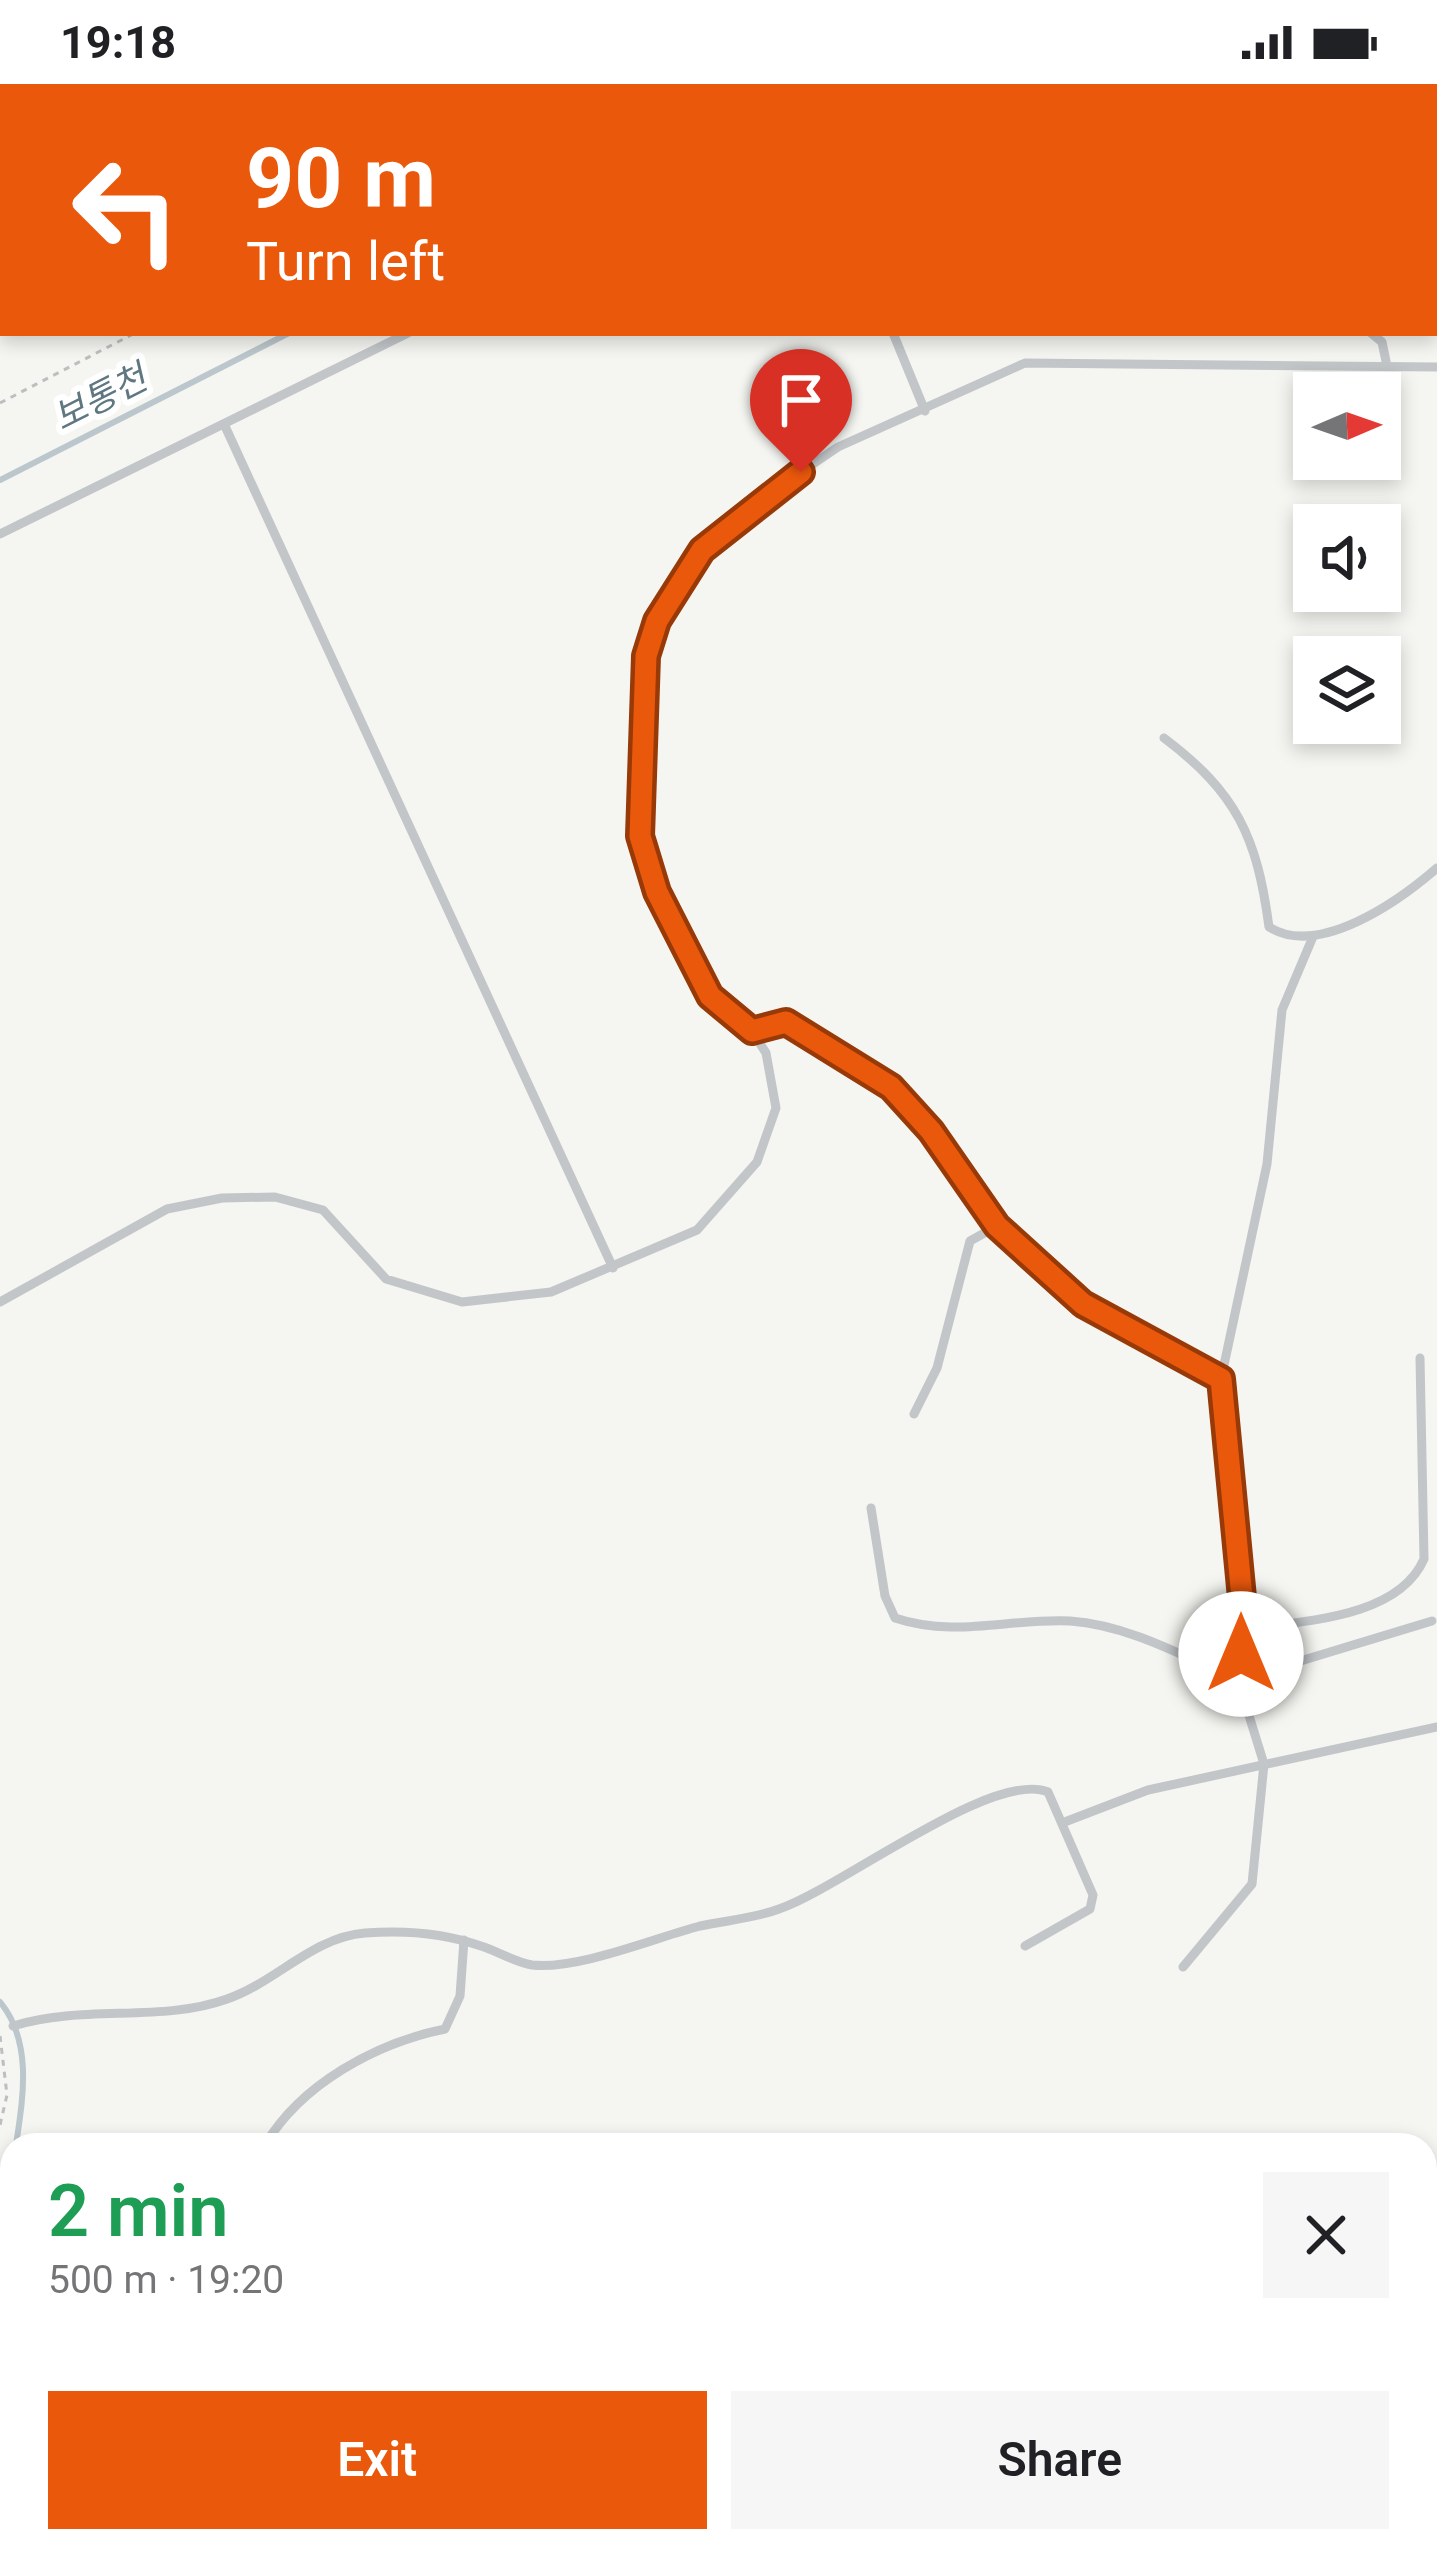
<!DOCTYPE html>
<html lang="en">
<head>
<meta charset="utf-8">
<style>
  body { margin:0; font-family:Roboto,"Noto Sans KR",sans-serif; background:#f6f6f6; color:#202124; height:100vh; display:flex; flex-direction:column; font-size:45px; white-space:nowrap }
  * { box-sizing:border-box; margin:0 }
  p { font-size:39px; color:#757577 }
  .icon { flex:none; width:66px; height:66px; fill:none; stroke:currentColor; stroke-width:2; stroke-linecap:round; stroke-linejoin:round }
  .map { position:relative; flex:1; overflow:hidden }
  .side { position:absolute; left:0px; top:2049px; width:1437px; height:420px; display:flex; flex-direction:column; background:#fff; border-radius:36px 36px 0 0; box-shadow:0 6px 18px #0003 }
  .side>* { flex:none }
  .banner { position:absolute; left:0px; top:0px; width:1437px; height:252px; box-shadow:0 6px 18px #0003; background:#ea580c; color:#fff; overflow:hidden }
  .needle { width:78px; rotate:88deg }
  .controls { position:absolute; left:1293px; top:288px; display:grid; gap:24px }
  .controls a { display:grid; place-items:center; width:108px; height:108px; border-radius:0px; background:#fff; box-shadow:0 6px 18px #0003; font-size:60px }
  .pin { position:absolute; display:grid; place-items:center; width:102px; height:102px; color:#fff; margin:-123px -51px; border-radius:50% 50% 50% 0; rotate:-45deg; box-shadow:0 0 12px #0007 }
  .pin .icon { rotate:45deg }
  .me { position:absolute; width:132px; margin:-66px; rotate:0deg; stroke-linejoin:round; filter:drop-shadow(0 0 9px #0008) }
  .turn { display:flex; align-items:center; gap:42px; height:252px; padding:0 48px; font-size:54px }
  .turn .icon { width:156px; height:156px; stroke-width:2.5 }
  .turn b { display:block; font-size:84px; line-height:102px }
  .round { display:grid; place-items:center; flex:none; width:126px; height:126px; border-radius:0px; background:#f6f6f6 }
  .head { display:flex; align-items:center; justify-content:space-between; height:204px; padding:0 48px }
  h1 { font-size:72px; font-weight:600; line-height:90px; color:#1e9e55 }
  .primary-button { display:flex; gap:24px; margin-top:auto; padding:24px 48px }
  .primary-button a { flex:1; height:138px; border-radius:0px; background:#ea580c; color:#fff; font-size:48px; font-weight:600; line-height:138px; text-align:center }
  .primary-button a+a { background:#f6f6f6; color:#202124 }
  .status { display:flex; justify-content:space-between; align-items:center; height:84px; padding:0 60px; background:#fff; direction:ltr }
  .status svg { height:33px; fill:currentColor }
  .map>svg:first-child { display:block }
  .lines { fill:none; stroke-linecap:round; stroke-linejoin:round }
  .stream { stroke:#bbc7cc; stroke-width:6 }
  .path { stroke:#bcbec0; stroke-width:3; stroke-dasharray:6 6; stroke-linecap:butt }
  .service { stroke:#c2c6c9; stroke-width:9 }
  .route-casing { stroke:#983908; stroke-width:30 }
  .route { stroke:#ea580c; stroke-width:21 }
  .labels { text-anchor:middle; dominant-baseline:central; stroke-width:12; stroke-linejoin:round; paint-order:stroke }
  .water-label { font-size:36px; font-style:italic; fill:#5f7780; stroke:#fff }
</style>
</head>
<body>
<div class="status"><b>19:18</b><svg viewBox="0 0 49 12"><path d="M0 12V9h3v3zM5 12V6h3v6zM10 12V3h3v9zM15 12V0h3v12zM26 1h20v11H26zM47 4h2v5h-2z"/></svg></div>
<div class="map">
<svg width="1437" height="2469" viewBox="0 0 1437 2469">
  <rect width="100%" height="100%" fill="#f5f5f1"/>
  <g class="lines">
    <!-- stream -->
    <g class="stream">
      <path d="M819 3 826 0"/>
      <path d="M0 396 289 249"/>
      <path d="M0 1918C33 1958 23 2014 16 2061"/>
      <path d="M0 2110 12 2087"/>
    </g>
    <!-- path -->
    <g class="path">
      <path d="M644 3 650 0"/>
      <path d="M0 319 135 249"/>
      <path d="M0 1952 7 2011 0 2041"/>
    </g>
    <!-- service -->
    <g class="service">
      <path d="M762 0 763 3"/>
      <path d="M1095 0 1098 3"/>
      <path d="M896 3 901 0"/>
      <path d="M893 249 925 327"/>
      <path d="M1371 249 1382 258 1387 282"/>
      <path d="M224 340 613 1184"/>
      <path d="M0 450 408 249"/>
      <path d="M1164 654C1237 709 1257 753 1269 843 1318 874 1398 818 1437 784"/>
      <path d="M1312 855 1282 926 1267 1080 1221 1295 1245 1545 1238 1596 1432 1537"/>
      <path d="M752 947 786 938 891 1003 931 1047 997 1142 1083 1220 1221 1295"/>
      <path d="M0 1218 167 1125 222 1114 275 1113 323 1126 386 1195 462 1218 551 1208 697 1146 757 1078 776 1024 766 969 752 947 709 912 657 808 640 752 646 572 657 537 702 466 764 413 838 363 1025 279 1437 283"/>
      <path d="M914 1330 937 1284 970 1157 997 1142"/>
      <path d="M871 1424 885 1512 895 1534C955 1554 1009 1534 1070 1537 1129 1541 1185 1573 1238 1596L1264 1680 1252 1800 1183 1883"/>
      <path d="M1245 1545C1300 1537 1398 1535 1424 1475L1420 1274"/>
      <path d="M1062 1739 1148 1706 1437 1643"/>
      <path d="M13 1942C84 1920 161 1939 227 1915 276 1898 313 1853 365 1849 403 1846 444 1849 481 1862 497 1867 515 1878 532 1881 578 1886 654 1854 700 1842 727 1836 753 1835 779 1825 841 1804 993 1685 1048 1708L1093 1811 1090 1825 1025 1862"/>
      <path d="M265 2061C301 2000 376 1959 445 1945L460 1912 464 1856"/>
      <path d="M1425 2418 1437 2411"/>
      <path d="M1425 2453 1437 2464"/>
      <path d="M173 2457 191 2469"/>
      <path d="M873 2457 958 2465 1035 2457"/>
      <path d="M709 2469 769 2457"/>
    </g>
  </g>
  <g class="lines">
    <!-- route casing -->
    <g class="route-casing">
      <path id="route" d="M801 388 702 466 657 537 646 572 640 752 657 808 710 912 752 947 786 938 891 1003 931 1047 997 1142 1083 1220 1221 1295 1245 1545 1241 1570"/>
    </g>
    <!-- route -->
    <use href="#route" class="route"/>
  </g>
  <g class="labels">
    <!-- water labels -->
    <g class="water-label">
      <text transform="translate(100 314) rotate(-27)">보통천</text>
    </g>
  </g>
</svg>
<div class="controls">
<a><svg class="needle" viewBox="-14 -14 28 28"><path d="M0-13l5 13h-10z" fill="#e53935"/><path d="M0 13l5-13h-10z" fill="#757577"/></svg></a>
<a><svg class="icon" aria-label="sound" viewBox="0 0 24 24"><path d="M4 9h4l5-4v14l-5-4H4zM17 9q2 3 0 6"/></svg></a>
<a><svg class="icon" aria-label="layers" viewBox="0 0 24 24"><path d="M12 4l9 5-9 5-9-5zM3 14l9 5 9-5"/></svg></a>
</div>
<div class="pin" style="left:801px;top:388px;background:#d93025"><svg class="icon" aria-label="arrive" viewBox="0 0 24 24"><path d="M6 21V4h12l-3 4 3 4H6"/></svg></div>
<svg class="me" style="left:1241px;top:1570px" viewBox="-20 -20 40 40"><circle r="19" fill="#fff"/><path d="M0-13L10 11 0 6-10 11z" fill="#ea580c"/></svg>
<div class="banner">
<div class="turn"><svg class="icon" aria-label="left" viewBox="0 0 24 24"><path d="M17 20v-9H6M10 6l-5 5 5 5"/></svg><div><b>90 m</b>Turn left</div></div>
</div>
<section class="side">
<div class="head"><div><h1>2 min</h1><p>500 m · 19:20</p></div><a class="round"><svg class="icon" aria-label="close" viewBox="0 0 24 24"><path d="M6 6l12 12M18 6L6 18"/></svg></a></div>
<div class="primary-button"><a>Exit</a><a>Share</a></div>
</section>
</div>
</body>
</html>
